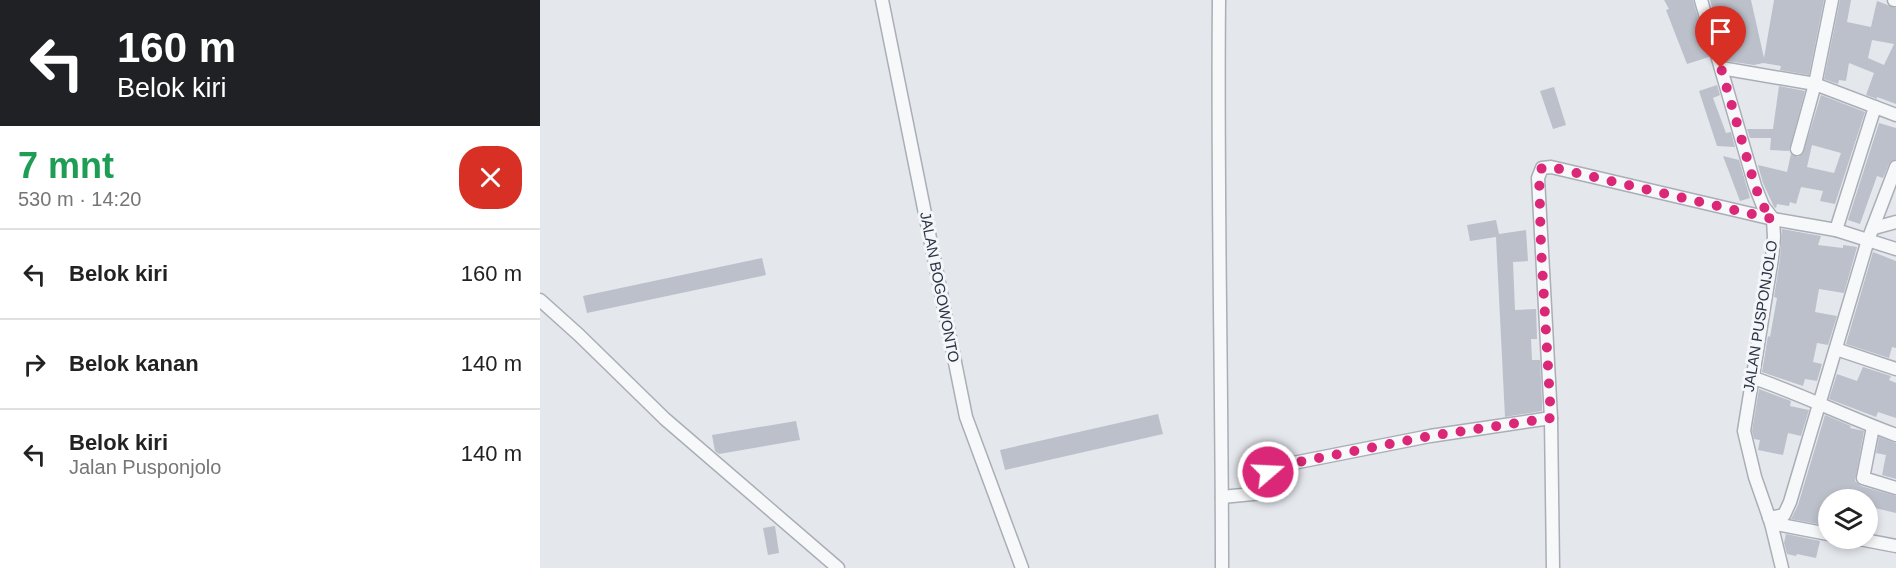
<!DOCTYPE html>
<html lang="id">
<head>
<meta charset="utf-8">
<style>
  body { margin:0; font-family:Helvetica,sans-serif; background:#f6f6f6; color:#222; height:100vh; display:flex; flex-direction:column; font-size:22px; white-space:nowrap }
  * { box-sizing:border-box; margin:0 }
  p { font-size:20px; color:#767676 }
  .icon { flex:none; width:33px; height:33px; fill:none; stroke:currentColor; stroke-width:2; stroke-linecap:round; stroke-linejoin:round }
  .map { position:relative; flex:1; overflow:hidden }
  .sheet { display:flex; flex-direction:column; background:#fff; width:540px }
  .sheet>* { flex:none }
  .guide { background:#202124; color:#fff; overflow:hidden }
  .fabs { position:absolute; left:1278px; top:489px; display:grid; gap:12px }
  .fabs a { display:grid; place-items:center; width:60px; height:60px; border-radius:50%; background:#fff; box-shadow:0 3px 9px #0003; font-size:30px }
  .pin { position:absolute; display:grid; place-items:center; width:51px; height:51px; color:#fff; margin:-62px -26px; border-radius:50% 50% 50% 0; rotate:-45deg; box-shadow:0 0 6px #0007 }
  .pin .icon { rotate:45deg }
  .me { position:absolute; width:66px; margin:-33px; rotate:71deg; stroke-linejoin:round; filter:drop-shadow(0 0 4px #0008) }
  .turn { display:flex; align-items:center; gap:21px; height:126px; padding:0 18px; font-size:27px }
  .turn .icon { width:78px; height:78px; stroke-width:2.5 }
  .turn b { display:block; font-size:42px; line-height:51px }
  .round { display:grid; place-items:center; flex:none; width:63px; height:63px; border-radius:24px; background:#f6f6f6 }
  .headline { display:flex; align-items:center; justify-content:space-between; height:102px; padding:0 18px }
  h1 { font-size:36px; font-weight:700; line-height:45px; color:#1e9e55 }
  ul { padding:0; list-style:none }
  li { display:flex; align-items:center; gap:18px; height:90px; padding:0 18px; border-top:2px solid #e0e0e0 }
  li div { flex:1 }
  li b { display:block; font-size:22px }
  li em { font-style:normal }
  main { display:flex; flex:1; min-height:0 }
  .map>svg:first-child { display:block }
  .building { fill:#bbc0ca; fill-rule:evenodd }
  .lines { fill:none; stroke-linecap:round; stroke-linejoin:round }
  .minor-casing { stroke:#a9aeb7; stroke-width:15 }
  .minor { stroke:#f7f8fa; stroke-width:12 }
  .route { stroke:#db2777; stroke-width:10; stroke-dasharray:0 18 }
  .labels { text-anchor:middle; dominant-baseline:central; stroke-width:6; stroke-linejoin:round; paint-order:stroke }
  .street-label { font-size:15px; fill:#2b3445; stroke:#f4f6f9 }
</style>
</head>
<body>
<main>
<section class="sheet">
<div class="guide">
<div class="turn"><svg class="icon" aria-label="left" viewBox="0 0 24 24"><path d="M17 20v-9H6M10 6l-5 5 5 5"/></svg><div><b>160 m</b>Belok kiri</div></div>
</div>
<div class="headline"><div><h1>7 mnt</h1><p>530 m · 14:20</p></div><a class="round" style="background:#d93025;color:#fff"><svg class="icon" aria-label="close" viewBox="0 0 24 24"><path d="M6 6l12 12M18 6L6 18"/></svg></a></div>
<ul>
<li><svg class="icon" aria-label="left" viewBox="0 0 24 24"><path d="M17 20v-9H6M10 6l-5 5 5 5"/></svg><div><b>Belok kiri</b></div><em>160 m</em></li>
<li><svg class="icon" aria-label="right" viewBox="0 0 24 24"><path d="M7 20v-9h11M14 6l5 5-5 5"/></svg><div><b>Belok kanan</b></div><em>140 m</em></li>
<li><svg class="icon" aria-label="left" viewBox="0 0 24 24"><path d="M17 20v-9H6M10 6l-5 5 5 5"/></svg><div><b>Belok kiri</b><p>Jalan Pusponjolo</p></div><em>140 m</em></li>
</ul>
</section>
<div class="map">
<svg width="1356" height="568" viewBox="0 0 1356 568">
  <rect width="100%" height="100%" fill="#e4e7ec"/>
  <!-- building -->
  <g class="building">
    <path d="M1124 0H1153L1169 57 1147 64 1126 10 1129 9Z"/>
    <path d="M1170 0H1211L1224 58 1234 0H1284L1269 75 1240 70 1241 66 1223 63 1214 65 1187 61Z"/>
    <path d="M1300 0H1311L1307 22 1331 27 1337 1 1356 8V104L1337 97V99L1326 95 1334 73 1309 63 1306 81 1299 80 1298 84 1284 79ZM1332 40 1354 44 1344 65 1328 58Z"/>
    <path d="M1177 85 1180 95 1173 98 1186 133 1191 132 1195 147 1177 146 1159 91Z"/>
    <path d="M1239 86 1265 91 1249 151 1230 150 1231 138H1210L1207 129H1233Z"/>
    <path d="M1014 87 1026 125 1013 129 1000 91Z"/>
    <path d="M1281 95 1325 112 1295 204 1280 201 1283 191 1261 187 1256 204 1250 202 1249 206 1237 204 1236 208 1234 207 1223 183 1218 165 1247 172 1251 154 1258 157 1263 154ZM1272 145 1301 153 1294 173 1267 167Z"/>
    <path d="M1339 123 1356 128V159L1349 164 1343 178 1337 176 1320 224 1308 220Z"/>
    <path d="M1183 156 1199 160 1210 198 1200 201Z"/>
    <path d="M956 220 959 234 986 230 988 261 973 262 975 310 996 309 997 339H991L992 360H1000L1002 402V411L965 417 956 237 930 241 927 225Z"/>
    <path d="M1242 229 1281 236 1278 245 1303 248V245L1317 247 1304 293 1279 289 1275 312 1297 316 1288 345 1277 343 1273 362 1282 364 1277 381 1265 379 1263 386 1222 372 1228 336 1230 337 1237 298 1234 297 1240 259Z"/>
    <path d="M1333 252 1356 261V348L1352 347 1349 358 1306 344Z"/>
    <path d="M222 258 226 275 47 313 43 296Z"/>
    <path d="M1323 367 1351 376 1349 380 1356 383V418L1338 412 1336 417 1289 399 1297 374 1317 381Z"/>
    <path d="M1219 389 1251 401 1250 406 1269 410 1261 436 1248 433 1243 455 1218 450 1220 440 1214 439 1212 431Z"/>
    <path d="M618 414 623 434 465 470 460 450Z"/>
    <path d="M1285 415 1311 426 1310 428 1324 431 1315 481 1321 486 1356 496V513L1335 508 1332 525H1328V500L1288 498V526L1251 519 1258 505Z"/>
    <path d="M256 421 260 440 179 454 175 451 172 435Z"/>
    <path d="M1339 437 1356 443V479L1342 475 1346 455 1336 453Z"/>
    <path d="M235 526 239 553 228 555 223 528Z"/>
    <path d="M1246 534 1280 541 1276 558 1257 554 1256 556 1247 554 1244 543Z"/>
  </g>
  <g class="lines">
    <!-- minor casing -->
    <g class="minor-casing">
      <g id="minor">
        <path d="M342 0 426 417 482 568"/>
        <path d="M679 0C677 189 682 379 682 568"/>
        <path d="M1161 0 1215 186 1223 206 1233 219 1234 237 1232 258 1204 431 1215 477 1231 523 1242 568"/>
        <path d="M1354 0H1356"/>
        <path d="M1181 68 1275 84 1356 115"/>
        <path d="M1257 149 1275 84 1292 0"/>
        <path d="M1334 228 1356 222"/>
        <path d="M1296 230 1335 107"/>
        <path d="M0 300 39 335 125 419 298 568"/>
        <path d="M1296 349 1356 369"/>
        <path d="M1211 377C1261 394 1307 417 1356 435"/>
        <path d="M1333 427 1323 478 1356 488"/>
        <path d="M682 497 723 493 726 489 729 470 733 467 890 436 1011 418"/>
        <path d="M1229 518 1244 515 1250 502 1328 240 1356 167"/>
        <path d="M1231 523 1288 534"/>
        <path d="M1314 538 1356 546"/>
        <path d="M1013 568 1011 418 998 178 1002 168 1011 167 1233 219 1296 230 1356 249"/>
      </g>
    </g>
    <!-- minor -->
    <use href="#minor" class="minor"/>
  </g>
  <g class="lines">
    <!-- route -->
    <path class="route" d="M728 472 733 467 890 436 1011 418 1001 247 999 172 1002 168 1011 167 1233 219 1223 206 1215 186 1181 68"/>
  </g>
  <g class="labels">
    <!-- street labels -->
    <g class="street-label">
      <text transform="translate(400 287) rotate(79)">JALAN BOGOWONTO</text>
      <text transform="translate(1220 316) rotate(-81)">JALAN PUSPONJOLO</text>
    </g>
  </g>
</svg>
<div class="fabs">
<a><svg class="icon" aria-label="layers" viewBox="0 0 24 24"><path d="M12 4l9 5-9 5-9-5zM3 14l9 5 9-5"/></svg></a>
</div>
<div class="pin" style="left:1181px;top:68px;background:#d93025"><svg class="icon" aria-label="arrive" viewBox="0 0 24 24"><path d="M6 21V4h12l-3 4 3 4H6"/></svg></div>
<svg class="me" style="left:728px;top:472px" viewBox="-20 -20 40 40"><circle r="17" fill="#db2777" stroke="#fff" stroke-width="3"/><path d="M0-11L8 9 0 5-8 9z" fill="#fff"/></svg>
</div>
</main>
</body>
</html>
